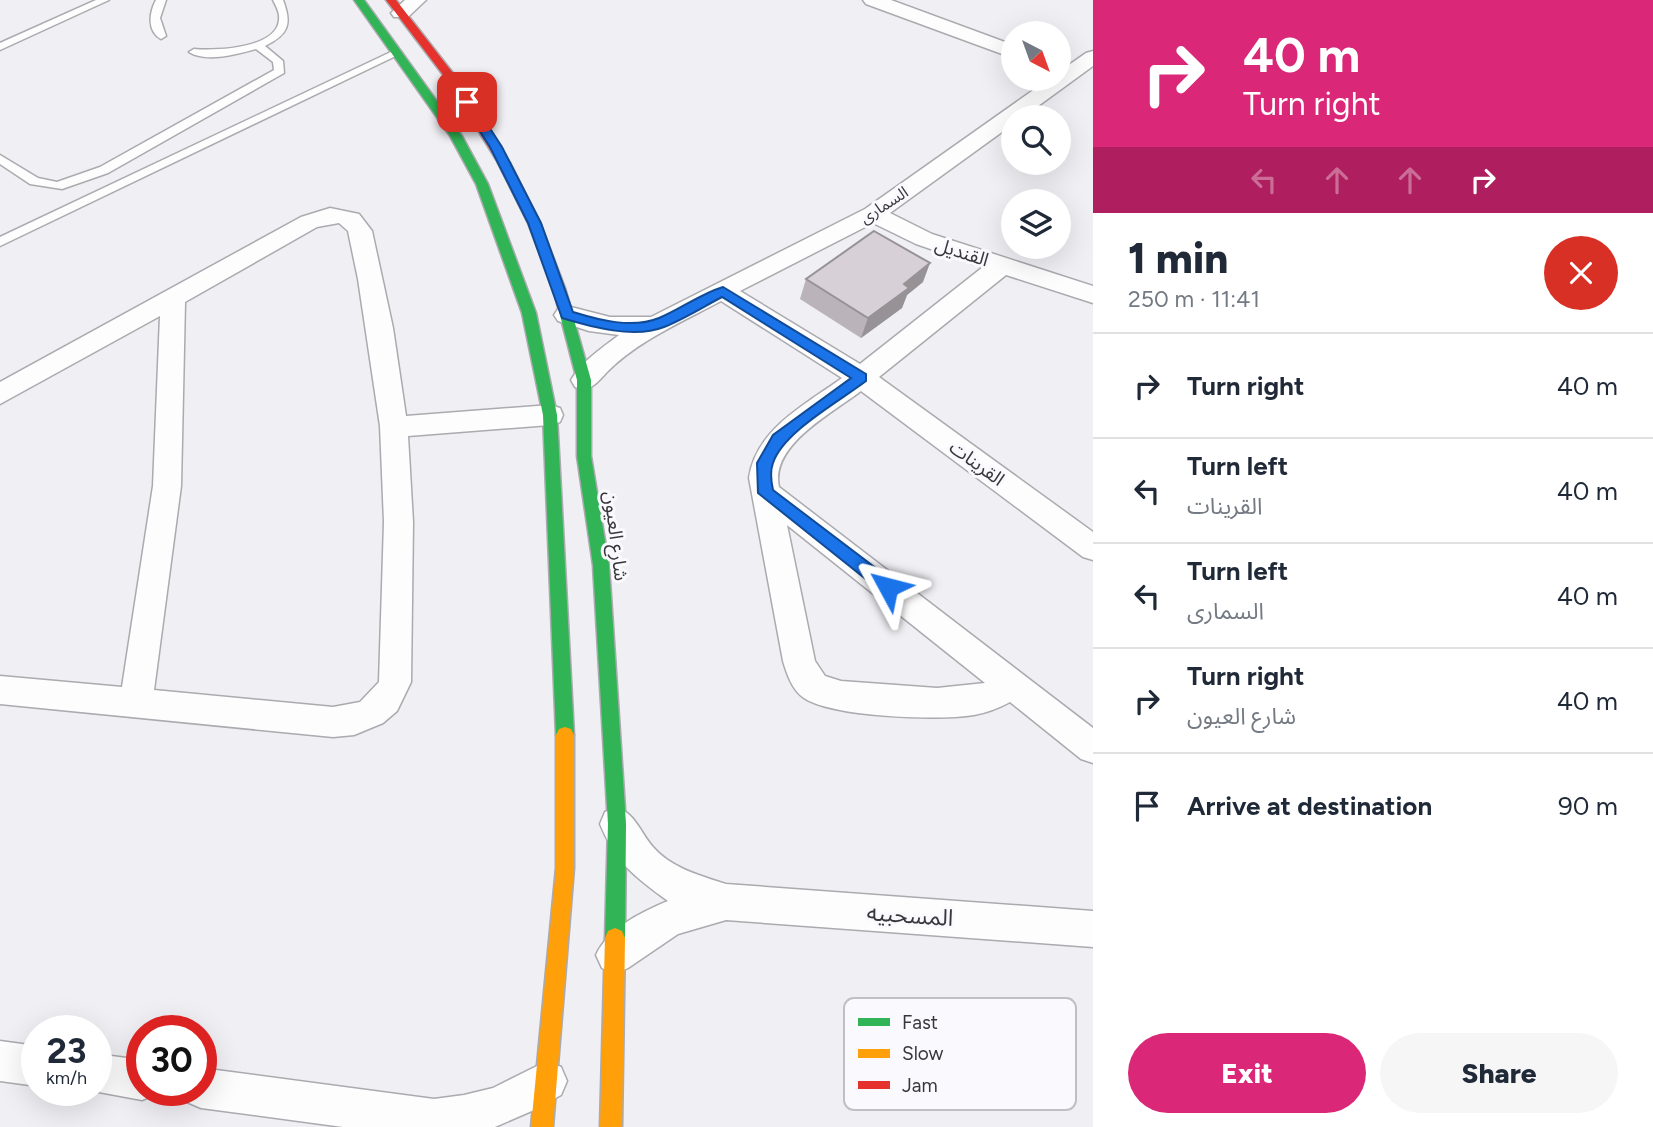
<!DOCTYPE html>
<html lang="en">
<head>
<meta charset="utf-8">
<style>
  body { margin:0; font-family:Figtree,"Noto Sans Arabic",sans-serif; background:#f6f6f7; color:#1f2937; height:100vh; display:flex; flex-direction:column; font-size:26px; white-space:nowrap }
  * { box-sizing:border-box; margin:0 }
  p { font-size:23px; color:#747a83 }
  .icon { flex:none; width:38px; height:38px; fill:none; stroke:currentColor; stroke-width:2; stroke-linecap:round; stroke-linejoin:round }
  .map { position:relative; flex:1; overflow:hidden }
  .panel { display:flex; flex-direction:column; background:#fff; width:560px }
  .panel>* { flex:none }
  .banner { background:#db2777; color:#fff; overflow:hidden }
  .needle { width:46px; rotate:139deg }
  .controls { position:absolute; left:1001px; top:21px; display:grid; gap:14px }
  .controls a { display:grid; place-items:center; width:70px; height:70px; border-radius:50%; background:#fff; box-shadow:0 7px 28px #0002; font-size:35px }
  .speed { position:absolute; left:21px; top:1015px; display:flex; gap:14px; font-size:35px; font-weight:700; text-align:center }
  .speed>* { display:grid; place-content:center; width:91px; height:91px; border-radius:50%; background:#fff; box-shadow:0 7px 28px #0002; line-height:1 }
  .speed small { font-size:18px; font-weight:400 }
  .speed .limit { border:10px solid #d22; background:#fff; color:#111 }
  .pin { position:absolute; display:grid; place-items:center; width:60px; height:60px; color:#fff; margin:-30px; border-radius:14px; box-shadow:0 4px 10px #0006 }
  .me { position:absolute; width:77px; margin:-38px; rotate:308deg; stroke-linejoin:round; filter:drop-shadow(0 0 5px #0008) }
  .turn { display:flex; align-items:center; gap:24px; height:147px; padding:0 35px; font-size:32px }
  .turn .icon { width:91px; height:91px; stroke-width:2.5 }
  .turn b { display:block; font-size:49px; line-height:60px }
  .lanes { display:flex; align-items:center; height:66px; padding:0 35px; background:#0003; justify-content:center; gap:35px; direction:ltr }
  .lanes .off { opacity:.35 }
  .round { display:grid; place-items:center; flex:none; width:74px; height:74px; border-radius:37px; background:#f6f6f7 }
  .overview { display:flex; align-items:center; justify-content:space-between; height:119px; padding:0 35px }
  h1 { font-size:42px; font-weight:800; line-height:52px }
  .cta { display:flex; gap:14px; margin-top:auto; padding:14px 35px }
  .cta a { flex:1; height:80px; border-radius:42px; background:#db2777; color:#fff; font-size:28px; font-weight:800; line-height:80px; text-align:center }
  .cta a+a { background:#f6f6f7; color:#1f2937 }
  ul { padding:0; list-style:none }
  li { display:flex; align-items:center; gap:21px; height:105px; padding:0 35px; border-top:2px solid #e0e1e3 }
  li div { flex:1 }
  li b { display:block; font-size:26px }
  li em { font-style:normal }
  main { display:flex; flex:1; min-height:0 }
  .map>svg:first-child { display:block }
  .lines { fill:none; stroke-linecap:round; stroke-linejoin:round }
  .lane-casing { stroke:#aaaaaf; stroke-width:3 }
  .street-casing { stroke:#aaaaaf; stroke-width:3 }
  .fast-casing { stroke:#aaaaaf; stroke-width:3 }
  .slow-casing { stroke:#aaaaaf; stroke-width:3 }
  .jam-casing { stroke:#aaaaaf; stroke-width:3 }
  .lane { fill:#fdfdfd; fill-rule:evenodd }
  .street { fill:#fdfdfd; fill-rule:evenodd }
  .fast { fill:#30b455; fill-rule:evenodd }
  .slow { fill:#ff9f0a; fill-rule:evenodd }
  .jam { fill:#e5322d; fill-rule:evenodd }
  .wall { fill:#bab3b9 }
  .shaded-wall { fill:#979296 }
  .building { fill:#d8d0d7; stroke:#979296; stroke-width:2 }
  .route { fill:#1a73e8; stroke:#114b97; stroke-width:2 }
  .labels { text-anchor:middle; dominant-baseline:central; stroke-width:6; stroke-linejoin:round; paint-order:stroke }
  .far-street-label { font-size:16px; fill:#38383c; stroke:#fafafe }
  .street-label { font-size:19px; fill:#38383c; stroke:#fafafe }
  .near-street-label { font-size:23px; fill:#38383c; stroke:#fafafe }
  .key { fill:#fafafe; stroke:#c0c0c4; stroke-width:2 }
  .key-label { font-size:19px; fill:#38383c }
</style>
</head>
<body>
<main>
<div class="map">
<svg width="1093" height="1127" viewBox="0 0 1093 1127">
  <rect width="100%" height="100%" fill="#efeff4"/>
  <g class="lines">
    <!-- lane casing -->
    <g class="lane-casing">
      <g id="lane">
        <path d="M96 0H109L0 50V43Z"/>
        <path d="M156 0H166L160 18 166 36 161 39C147 31 149 13 156 0Z"/>
        <path d="M273 0H283C292 24 289 34 265 46L283 61 284 73 108 173 62 189 30 184 0 164V155L38 178 57 182 100 167 274 70 273 62 256 49C238 54 206 63 189 52L194 49C215 51 282 49 279 16 279 11 275 4 273 0Z"/>
        <path d="M393 51 402 53 0 246V237Z"/>
      </g>
    </g>
    <!-- street casing -->
    <g class="street-casing">
      <g id="street">
        <path d="M405 0H426L408 17H394L391 13Z"/>
        <path d="M863 0H891L1013 45V58L866 4Z"/>
        <path d="M1093 51V66L1023 117H1013V124L890 213 932 234 1093 286V303L1006 275 879 377 1093 532V560L1083 557 861 391C831 414 770 445 779 487L1093 728V763L1081 759 1010 702C999 708 986 713 974 715 940 721 832 717 804 698 792 690 787 674 783 661L749 478C756 429 805 405 842 378L721 301C682 322 637 341 606 373 596 384 590 392 575 387L571 380C582 361 602 348 619 335L589 331 558 321 554 315 558 309 567 306 610 317H651L865 209 1049 79H1059V72L1086 53ZM873 223 916 244 983 267 860 364 740 291ZM787 525 985 683 937 688 841 681 825 676 815 661Z"/>
        <path d="M330 208 359 214 372 231 393 328 406 416 550 405 560 408 563 415 560 422 550 425 408 436 413 522 411 682 397 711 383 723 354 735 333 737 0 704V676L122 687 153 486 160 316 0 404V382L301 217ZM339 223 348 231 358 279 380 426 384 522 379 682 360 702 333 707 154 690 181 486 185 302 317 227Z"/>
        <path d="M617 807C636 815 640 832 653 847 671 868 701 876 726 884L1093 911V947L726 920 678 934 628 968 615 974 602 968 596 955C608 928 642 912 668 901 635 877 616 863 600 824L605 812Z"/>
        <path d="M0 1041 37 1046V1086L0 1081Z"/>
        <path d="M96 1054 142 1060V1090H158L156 1094 142 1100 88 1090H96Z"/>
        <path d="M547 1061 561 1067 567 1081 561 1095 534 1110 495 1127H343L201 1108 187 1102 182 1090H201V1068L434 1099 464 1095 493 1088Z"/>
      </g>
    </g>
    <!-- fast casing -->
    <g class="fast-casing">
      <g id="fast">
        <path d="M354 0H364L462 136 488 184 536 313 557 415 574 735 571 741 565 743 559 741 556 735 543 415 522 313 476 184 450 136Z"/>
        <path d="M504 159 510 163 540 223 565 288 591 380V456L609 565 626 824 625 938 622 945 615 948 608 945 605 938 608 824 593 565 577 456V380L553 288 528 223 498 163Z"/>
      </g>
    </g>
    <!-- slow casing -->
    <g class="slow-casing">
      <g id="slow">
        <path d="M565 727 571 729 574 735V868L553 1127H531L556 868V735L559 729Z"/>
        <path d="M615 928 622 931 625 938 622 1127H600L605 938 608 931Z"/>
      </g>
    </g>
    <!-- jam casing -->
    <g class="jam-casing">
      <path id="jam" d="M386 0H396L456 77 510 163 508 166H500L447 80Z"/>
    </g>
    <!-- lane -->
    <use href="#lane" class="lane"/>
    <!-- street -->
    <use href="#street" class="street"/>
    <!-- fast -->
    <use href="#fast" class="fast"/>
    <!-- slow -->
    <use href="#slow" class="slow"/>
    <!-- jam -->
    <use href="#jam" class="jam"/>
  </g>
  <!-- wall -->
  <path class="wall" d="M806 279 923 282 907 295 902 308 861 338 800 299Z"/>
  <!-- shaded-wall -->
  <path class="shaded-wall" d="M930 263 923 282 907 295 902 308 861 338 868 318 904 284Z"/>
  <!-- building -->
  <path class="building" d="M874 231 930 263 904 284 909 288 868 318 806 279Z"/>
  <!-- route -->
  <path class="route" d="M463 99H471L502 147 541 223 573 312C599 320 632 329 659 318 681 309 700 294 723 287L866 374V381C840 401 783 432 773 463 770 471 771 481 773 490L894 582 896 587 894 592H882L758 493 757 463 773 435 851 378 722 297C703 307 684 319 664 327 634 339 592 327 562 318L528 223 490 147 461 102Z"/>
  <g class="labels">
    <!-- far-street labels -->
    <g class="far-street-label">
      <text transform="translate(884 205) rotate(-33)">السمارى</text>
    </g>
    <!-- street labels -->
    <g class="street-label">
      <text transform="translate(962 252) rotate(18)">القنديل</text>
      <text transform="translate(977 463) rotate(36)">القرينات</text>
      <text transform="translate(616 536) rotate(83)">شارع العيون</text>
    </g>
    <!-- near-street labels -->
    <g class="near-street-label">
      <text transform="translate(910 915) rotate(4)">المسحبيه</text>
    </g>
  </g>
  <!-- legend -->
  <rect x="844" y="998" width="232" height="112" rx="10" class="key"/>
  <rect x="858" y="1018" width="32" height="8" fill="#30b455"/>
  <rect x="858" y="1049" width="32" height="9" fill="#ff9f0a"/>
  <rect x="858" y="1081" width="32" height="8" fill="#e5322d"/>
  <g class="key-label">
    <text x="902" y="1029">Fast</text>
    <text x="902" y="1060">Slow</text>
    <text x="902" y="1092">Jam</text>
  </g>
</svg>
<div class="controls">
<a><svg class="needle" viewBox="-14 -14 28 28"><path d="M0-13l5 13h-10z" fill="#e53935"/><path d="M0 13l5-13h-10z" fill="#747a83"/></svg></a>
<a><svg class="icon" aria-label="search" viewBox="0 0 24 24"><circle cx="10" cy="10" r="6"/><path d="M15 15l6 6"/></svg></a>
<a><svg class="icon" aria-label="layers" viewBox="0 0 24 24"><path d="M12 4l9 5-9 5-9-5zM3 14l9 5 9-5"/></svg></a>
</div>
<div class="speed"><div>23<small>km/h</small></div><div class="limit">30</div></div>
<div class="pin" style="left:467px;top:102px;background:#d93025"><svg class="icon" aria-label="arrive" viewBox="0 0 24 24"><path d="M6 21V4h12l-3 4 3 4H6"/></svg></div>
<svg class="me" style="left:888px;top:587px" viewBox="-20 -20 40 40"><path d="M0-17L14 15 0 8-14 15z" fill="#1a73e8" stroke="#fff" stroke-width="4"/></svg>
</div>
<section class="panel">
<div class="banner">
<div class="turn"><svg class="icon" aria-label="right" viewBox="0 0 24 24"><path d="M7 20v-9h11M14 6l5 5-5 5"/></svg><div><b>40 m</b>Turn right</div></div>
<div class="lanes"><svg class="icon off" aria-label="left" viewBox="0 0 24 24"><path d="M17 20v-9H6M10 6l-5 5 5 5"/></svg><svg class="icon off" aria-label="ahead" viewBox="0 0 24 24"><path d="M12 20V5M6 11l6-6 6 6"/></svg><svg class="icon off" aria-label="ahead" viewBox="0 0 24 24"><path d="M12 20V5M6 11l6-6 6 6"/></svg><svg class="icon" aria-label="right" viewBox="0 0 24 24"><path d="M7 20v-9h11M14 6l5 5-5 5"/></svg></div>
</div>
<div class="overview"><div><h1>1 min</h1><p>250 m · 11:41</p></div><a class="round" style="background:#d93025;color:#fff"><svg class="icon" aria-label="close" viewBox="0 0 24 24"><path d="M6 6l12 12M18 6L6 18"/></svg></a></div>
<ul>
<li><svg class="icon" aria-label="right" viewBox="0 0 24 24"><path d="M7 20v-9h11M14 6l5 5-5 5"/></svg><div><b>Turn right</b></div><em>40 m</em></li>
<li><svg class="icon" aria-label="left" viewBox="0 0 24 24"><path d="M17 20v-9H6M10 6l-5 5 5 5"/></svg><div><b>Turn left</b><p>القرينات</p></div><em>40 m</em></li>
<li><svg class="icon" aria-label="left" viewBox="0 0 24 24"><path d="M17 20v-9H6M10 6l-5 5 5 5"/></svg><div><b>Turn left</b><p>السمارى</p></div><em>40 m</em></li>
<li><svg class="icon" aria-label="right" viewBox="0 0 24 24"><path d="M7 20v-9h11M14 6l5 5-5 5"/></svg><div><b>Turn right</b><p>شارع العيون</p></div><em>40 m</em></li>
<li><svg class="icon" aria-label="arrive" viewBox="0 0 24 24"><path d="M6 21V4h12l-3 4 3 4H6"/></svg><div><b>Arrive at destination</b></div><em>90 m</em></li>
</ul>
<div class="cta"><a>Exit</a><a>Share</a></div>
</section>
</main>
</body>
</html>
